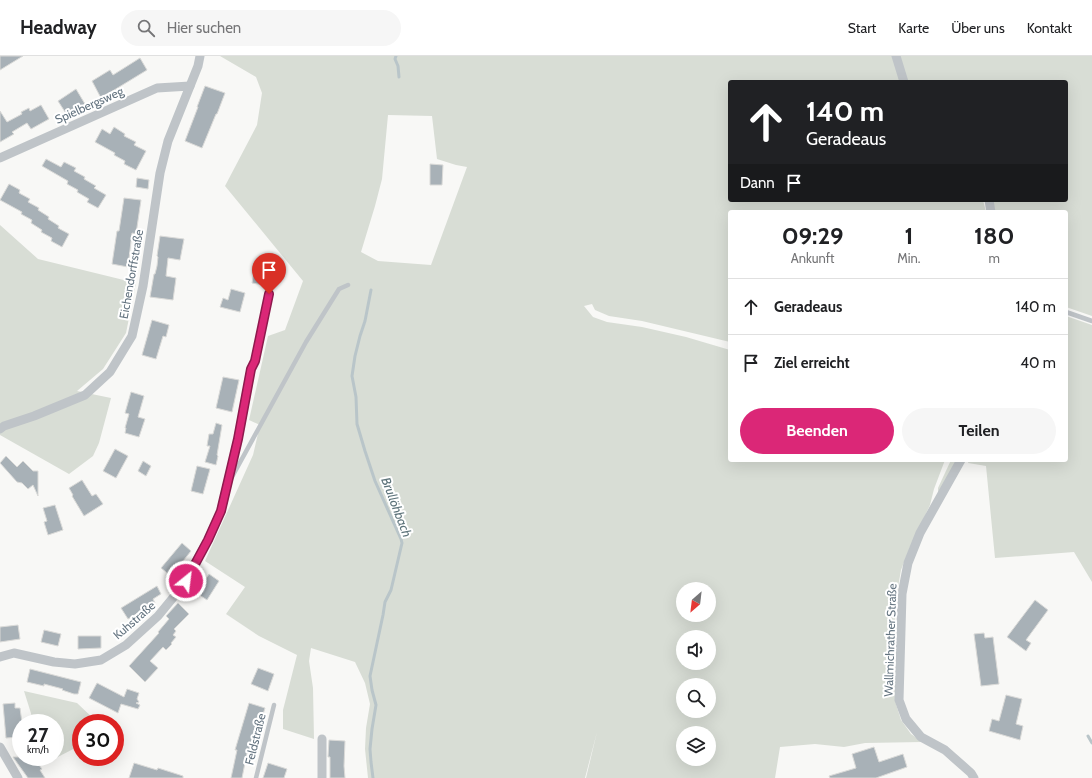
<!DOCTYPE html>
<html lang="de">
<head>
<meta charset="utf-8">
<style>
  body { margin:0; font-family:Cabin,sans-serif; background:#f6f6f6; color:#202124; height:100vh; display:flex; flex-direction:column; font-size:15px; white-space:nowrap }
  * { box-sizing:border-box; margin:0 }
  p { font-size:13px; color:#757577 }
  .icon { flex:none; width:22px; height:22px; fill:none; stroke:currentColor; stroke-width:2; stroke-linecap:round; stroke-linejoin:round }
  .map { position:relative; flex:1; overflow:hidden }
  .side { position:absolute; left:728px; top:154px; width:340px; height:252px; display:flex; flex-direction:column; background:#fff; border-radius:4px; box-shadow:0 4px 16px #0002 }
  .side>* { flex:none }
  .top-card { position:absolute; left:728px; top:24px; width:340px; height:122px; border-radius:4px; box-shadow:0 4px 16px #0002; background:#202124; color:#fff; overflow:hidden }
  .needle { width:26px; rotate:208deg }
  .controls { position:absolute; left:676px; top:526px; display:grid; gap:8px }
  .controls a { display:grid; place-items:center; width:40px; height:40px; border-radius:50%; background:#fff; box-shadow:0 4px 16px #0002; font-size:20px }
  .speed { position:absolute; left:12px; top:658px; display:flex; gap:8px; font-size:20px; font-weight:700; text-align:center }
  .speed>* { display:grid; place-content:center; width:52px; height:52px; border-radius:50%; background:#fff; box-shadow:0 4px 16px #0002; line-height:1 }
  .speed small { font-size:10px; font-weight:400 }
  .speed .limit { border:6px solid #d22; background:#fff; color:#111 }
  .pin { position:absolute; display:grid; place-items:center; width:34px; height:34px; color:#fff; margin:-41px -17px; border-radius:50% 50% 50% 0; rotate:-45deg; box-shadow:0 0 4px #0007 }
  .pin .icon { rotate:45deg }
  .me { position:absolute; width:44px; margin:-22px; rotate:29deg; stroke-linejoin:round; filter:drop-shadow(0 0 3px #0008) }
  .turn { display:flex; align-items:center; gap:14px; height:84px; padding:0 12px; font-size:18px }
  .turn .icon { width:52px; height:52px; stroke-width:2.5 }
  .turn b { display:block; font-size:28px; line-height:34px }
  .then { display:flex; align-items:center; height:38px; padding:0 12px; background:#0003; gap:8px; font-size:15px }
  .eta { display:flex; justify-content:space-evenly; align-items:center; height:68px; text-align:center }
  .eta b { font-size:24px; font-weight:800; line-height:28px }
  .primary-button { display:flex; gap:8px; margin-top:auto; padding:8px 12px }
  .primary-button a { flex:1; height:46px; border-radius:24px; background:#db2777; color:#fff; font-size:16px; font-weight:800; line-height:46px; text-align:center }
  .primary-button a+a { background:#f6f6f6; color:#202124 }
  ul { padding:0; list-style:none }
  li { display:flex; align-items:center; gap:12px; height:56px; padding:0 12px; border-top:1px solid #e0e0e0 }
  li div { flex:1 }
  li b { display:block; font-size:15px }
  li em { font-style:normal }
  header { display:flex; align-items:center; gap:24px; box-sizing:border-box; height:56px; padding:0 20px; background:#fff; border-bottom:1px solid #e0e0e0 }
  header strong { font-size:19px }
  nav { display:flex; gap:22px; margin-inline-start:auto; font-size:14px }
  .search { width:280px; height:36px; background:#f6f6f6; display:flex; align-items:center; gap:10px; box-sizing:border-box; padding:0 14px; border-radius:22px; color:#757577; font-size:15px }
  .map>svg:first-child { display:block }
  .green { fill:#d8ddd5; fill-rule:evenodd }
  .lines { fill:none; stroke-linecap:round; stroke-linejoin:round }
  .stream { stroke:#b9c5c9; stroke-width:3 }
  .building { fill:#a8b1b7; stroke:#dadad8 }
  .service { stroke:#bfc4c8; stroke-width:4.5 }
  .minor { stroke:#bfc4c8; stroke-width:9 }
  .route-casing { stroke:#8e194d; stroke-width:10 }
  .route { stroke:#db2777; stroke-width:7 }
  .labels { text-anchor:middle; dominant-baseline:central; stroke-width:4; stroke-linejoin:round; paint-order:stroke }
  .street-label { font-size:12px; fill:#647480; stroke:#fff }
  .water-label { font-size:13px; font-style:italic; fill:#5e747b; stroke:#fff }
</style>
</head>
<body>
<header>
<strong>Headway</strong>
<div class="search"><svg class="icon" aria-label="search" viewBox="0 0 24 24"><circle cx="10" cy="10" r="6"/><path d="M15 15l6 6"/></svg>Hier suchen</div>
<nav><a>Start</a><a>Karte</a><a>Über uns</a><a>Kontakt</a></nav>
</header>
<div class="map">
<svg width="1092" height="722" viewBox="0 0 1092 722">
  <rect width="100%" height="100%" fill="#f8f8f6"/>
  <!-- green -->
  <g class="green">
    <path d="M220 0H1092V260L1066 251V156H995L993 144H1066V26H730V144H983L986 156H730V286L642 265 609 260 595 254 592 248 584 250 593 261 607 266 642 271 686 281 730 294V404H945L934 433 930 449 910 491 901 514 897 537 894 577 895 645 901 664 911 678 922 686 865 687 844 691 815 688 780 691 775 722H586L597 676 585 722H368L365 693 366 672 370 648 365 627 355 606 311 592 309 605 313 632 314 683 283 673V654L297 599 259 580 226 558 245 531 205 505 253 399 260 369 249 364 268 280 285 274 303 225 225 130 257 69 262 37 256 21ZM388 59 432 60 437 103 456 109 467 111 431 209 378 205 361 196 375 150 382 123ZM683 533H709V559H683ZM683 581H709V607H683ZM683 629H709V655H683ZM683 677H709V703H683Z"/>
    <path d="M0 169 38 203 136 227 126 277 103 313 77 335 111 342 99 387 93 400 69 418 0 379Z"/>
    <path d="M1066 260 1092 269V526L1074 496 995 502 986 410 968 407 969 404H1066Z"/>
    <path d="M951 404H958L938 437V432Z"/>
    <path d="M24 635 77 647 96 665 95 667H81V689L50 705 48 701H55V667H34Z"/>
  </g>
  <g class="lines">
    <!-- stream -->
    <g class="stream">
      <path d="M396 0 395 3 398 10 399 21"/>
      <path d="M371 234 365 265 360 280 355 300 352 320 356 341 357 368 365 395 375 425 401 483 402 487 391 534 385 546 383 559 370 620 372 634 376 649 372 673 370 693 371 706 373 722"/>
      <path d="M1088 680 1092 687"/>
    </g>
  </g>
  <!-- building -->
  <g class="building">
    <path d="M0 0H23L0 14Z"/>
    <path d="M140 2 147 14 101 42 92 25 110 14 113 19Z"/>
    <path d="M205 30 225 37 217 58H216L202 92 185 85 198 51H197Z"/>
    <path d="M76 33 85 48 67 59 58 45Z"/>
    <path d="M41 49 49 63 31 73 27 67 12 76 14 78 0 86V55L7 66 22 58 21 56 29 52 30 55Z"/>
    <path d="M114 71 125 78 124 80 136 86 134 89 146 95 136 114 124 108 125 105 114 99 115 97 95 86 102 73 110 78Z"/>
    <path d="M46 103 61 111 64 106 76 112 74 115 85 121 84 123 96 130 94 132 106 139 98 152 87 146 89 143 77 136 78 134 67 128 68 125 42 110Z"/>
    <path d="M430 108 443 109 442 129H430Z"/>
    <path d="M137 122 149 124 148 133 136 131Z"/>
    <path d="M9 128 20 134 19 137 30 143 28 146 39 152 38 154 49 161 48 163 59 170 58 172 69 178 62 191 51 185 52 182 41 176 42 174 31 167 32 164 21 158 22 156 0 144Z"/>
    <path d="M124 142 141 144 136 178 132 177 128 211 112 208 117 175H119Z"/>
    <path d="M160 180 184 183 180 204 168 202 166 220 176 222 173 244 150 241 154 218H155L157 210 158 201 157 200Z"/>
    <path d="M255 209 278 213 274 231 252 227Z"/>
    <path d="M231 233 245 237 240 256 220 251 223 242 228 244Z"/>
    <path d="M152 264 169 269 166 281 163 280 156 303 142 299Z"/>
    <path d="M223 321 239 324 232 356 216 352Z"/>
    <path d="M131 336 144 340 138 361 145 363 139 381 125 377 126 372H125L129 358 125 357Z"/>
    <path d="M216 367 222 369 217 399 218 400 216 409 205 406 210 390H207L209 378H213Z"/>
    <path d="M115 393 128 400 116 422 103 415Z"/>
    <path d="M6 400 17 411 23 405 33 415H38V440L33 429 28 433 22 427 17 426 0 407Z"/>
    <path d="M143 405 151 410 146 420 138 415Z"/>
    <path d="M197 410 210 413 203 438 191 435Z"/>
    <path d="M82 424 92 440 96 438 103 448 84 460 72 440 73 439 69 432Z"/>
    <path d="M55 449 63 474 48 479 44 466 47 465 43 452Z"/>
    <path d="M182 487 191 495 171 520 161 512Z"/>
    <path d="M209 518 219 525 207 544 195 536 203 523 205 524Z"/>
    <path d="M157 530 161 538 153 543 155 547 128 563 121 552Z"/>
    <path d="M1035 544 1048 554 1026 584 1031 587 1026 595 1007 581Z"/>
    <path d="M178 547 189 558 174 573 176 575 173 579 176 581 171 587 172 588 166 594 163 591 150 605 158 612 145 626 129 610 159 577 158 576 169 563 166 560Z"/>
    <path d="M18 569 20 583 0 586V571Z"/>
    <path d="M44 574 61 578 58 590 41 586Z"/>
    <path d="M984 577 985 582 993 581 999 628 981 630 974 578Z"/>
    <path d="M78 580H101V592L78 593Z"/>
    <path d="M258 612 274 618 268 635 251 628Z"/>
    <path d="M30 613 81 626 78 638H74L62 634 63 633 44 628V630L27 626Z"/>
    <path d="M97 627 124 641 127 633 139 637 137 643 139 646 136 647 140 649 138 653 121 648 118 657 89 642Z"/>
    <path d="M1006 639 1022 643 1016 668 1023 670 1020 684 989 675 992 663 999 665Z"/>
    <path d="M15 647V652H20L22 667H21V675H18V681L6 682 3 648Z"/>
    <path d="M249 647 265 652 251 698 247 697 242 722H231L237 694H235Z"/>
    <path d="M329 684 345 685 344 710 345 722H330V701H328Z"/>
    <path d="M874 691 879 706 903 698 907 711 876 722H830L829 720 856 712 852 698Z"/>
    <path d="M13 701H33L42 713 40 714 45 722H28Z"/>
    <path d="M134 707 157 714 158 712 183 720V722H129Z"/>
    <path d="M268 707 287 713 284 722H263Z"/>
  </g>
  <g class="lines">
    <!-- service -->
    <g class="service">
      <path d="M1066 256 1092 265"/>
      <path d="M255 305 269 239"/>
      <path d="M232 421 306 286 339 233 348 229"/>
      <path d="M256 722 274 649"/>
    </g>
    <!-- minor -->
    <g class="minor">
      <path d="M896 0 904 26"/>
      <path d="M0 102 157 32 190 30"/>
      <path d="M989 144 991 156"/>
      <path d="M0 373 4 370 34 360 85 339 110 316 132 280 143 230 160 117 168 85 198 10 200 0"/>
      <path d="M961 404 920 477 908 507 902 538 899 644 906 663 921 681 945 694 971 717 974 722"/>
      <path d="M0 601 14 597 54 606 75 608 101 604 126 589 158 560 181 532 208 484 221 455 238 383 251 313 255 305"/>
      <path d="M322 683V722"/>
      <path d="M0 691 18 722"/>
    </g>
  </g>
  <g class="lines">
    <!-- route casing -->
    <g class="route-casing">
      <path id="route" d="M186 525 208 484 221 455 238 383 251 313 255 305 269 238"/>
    </g>
    <!-- route -->
    <use href="#route" class="route"/>
  </g>
  <g class="labels">
    <!-- street labels -->
    <g class="street-label">
      <text transform="translate(89 49) rotate(-24)">Spielbergsweg</text>
      <text transform="translate(131 218) rotate(-80)">Eichendorffstraße</text>
      <text transform="translate(134 564) rotate(-41)">Kuhstraße</text>
      <text transform="translate(890 584) rotate(-88)">Wallmichrather Straße</text>
      <text transform="translate(255 683) rotate(-76)">Feldstraße</text>
    </g>
    <!-- water labels -->
    <g class="water-label">
      <text transform="translate(397 451) rotate(69)">Brullöhbach</text>
    </g>
  </g>
</svg>
<div class="controls">
<a><svg class="needle" viewBox="-14 -14 28 28"><path d="M0-13l5 13h-10z" fill="#e53935"/><path d="M0 13l5-13h-10z" fill="#757577"/></svg></a>
<a><svg class="icon" aria-label="sound" viewBox="0 0 24 24"><path d="M4 9h4l5-4v14l-5-4H4zM17 9q2 3 0 6"/></svg></a>
<a><svg class="icon" aria-label="search" viewBox="0 0 24 24"><circle cx="10" cy="10" r="6"/><path d="M15 15l6 6"/></svg></a>
<a><svg class="icon" aria-label="layers" viewBox="0 0 24 24"><path d="M12 4l9 5-9 5-9-5zM3 14l9 5 9-5"/></svg></a>
</div>
<div class="speed"><div>27<small>km/h</small></div><div class="limit">30</div></div>
<div class="pin" style="left:269px;top:238px;background:#d93025"><svg class="icon" aria-label="arrive" viewBox="0 0 24 24"><path d="M6 21V4h12l-3 4 3 4H6"/></svg></div>
<svg class="me" style="left:186px;top:525px" viewBox="-20 -20 40 40"><circle r="17" fill="#db2777" stroke="#fff" stroke-width="3"/><path d="M0-11L8 9 0 5-8 9z" fill="#fff"/></svg>
<div class="top-card">
<div class="turn"><svg class="icon" aria-label="ahead" viewBox="0 0 24 24"><path d="M12 20V5M6 11l6-6 6 6"/></svg><div><b>140 m</b>Geradeaus</div></div>
<div class="then">Dann<svg class="icon" aria-label="arrive" viewBox="0 0 24 24"><path d="M6 21V4h12l-3 4 3 4H6"/></svg></div>
</div>
<section class="side">
<div class="eta">
<div><b>09:29</b><p>Ankunft</p></div>
<div><b>1</b><p>Min.</p></div>
<div><b>180</b><p>m</p></div>
</div>
<ul>
<li><svg class="icon" aria-label="ahead" viewBox="0 0 24 24"><path d="M12 20V5M6 11l6-6 6 6"/></svg><div><b>Geradeaus</b></div><em>140 m</em></li>
<li><svg class="icon" aria-label="arrive" viewBox="0 0 24 24"><path d="M6 21V4h12l-3 4 3 4H6"/></svg><div><b>Ziel erreicht</b></div><em>40 m</em></li>
</ul>
<div class="primary-button"><a>Beenden</a><a>Teilen</a></div>
</section>
</div>
</body>
</html>
